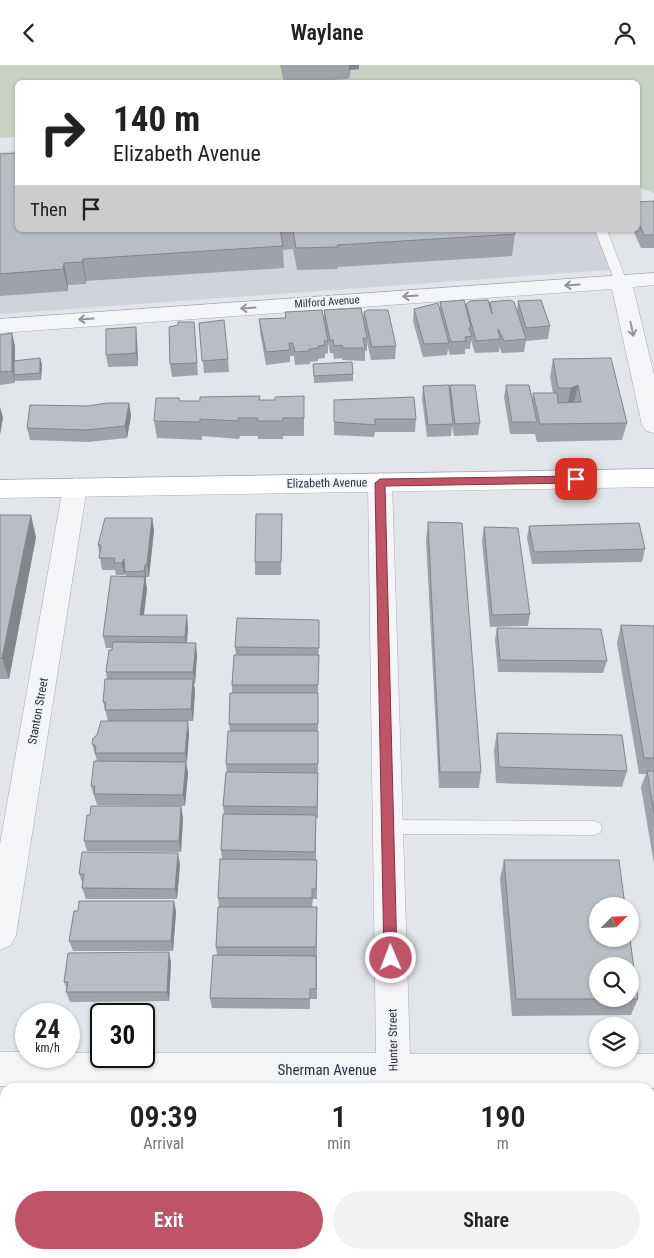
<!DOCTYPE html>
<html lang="en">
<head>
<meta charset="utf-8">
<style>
  body { margin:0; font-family:"Roboto Condensed",sans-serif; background:#f2f2f2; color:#222; height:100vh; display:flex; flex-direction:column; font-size:19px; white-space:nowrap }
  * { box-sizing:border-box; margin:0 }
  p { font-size:16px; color:#767676 }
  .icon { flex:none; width:28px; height:28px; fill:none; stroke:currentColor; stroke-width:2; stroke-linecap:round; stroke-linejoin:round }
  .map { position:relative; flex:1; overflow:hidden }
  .sheet { position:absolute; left:0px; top:1018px; width:655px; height:176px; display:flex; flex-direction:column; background:#fff; border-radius:15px 15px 0 0; box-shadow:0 1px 4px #0004 }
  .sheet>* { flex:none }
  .top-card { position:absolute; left:15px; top:15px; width:625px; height:152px; border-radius:8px; box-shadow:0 1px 4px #0004; background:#fff; color:#222; overflow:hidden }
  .needle { width:32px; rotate:66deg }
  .tools { position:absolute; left:589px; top:832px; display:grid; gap:10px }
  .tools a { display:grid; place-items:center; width:50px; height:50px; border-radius:50%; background:#fff; box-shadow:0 1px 4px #0004; font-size:25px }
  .speed { position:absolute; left:15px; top:938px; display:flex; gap:10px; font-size:25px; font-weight:700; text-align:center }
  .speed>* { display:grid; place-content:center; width:65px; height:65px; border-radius:50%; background:#fff; box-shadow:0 1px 4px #0004; line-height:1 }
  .speed small { font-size:12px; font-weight:400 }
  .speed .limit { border:2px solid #111; border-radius:8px; background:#fff; color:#111 }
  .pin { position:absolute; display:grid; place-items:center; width:42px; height:42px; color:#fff; margin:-21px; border-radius:10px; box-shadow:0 2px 8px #0006 }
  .me { position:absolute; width:55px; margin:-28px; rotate:359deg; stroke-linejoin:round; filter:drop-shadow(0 0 4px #0008) }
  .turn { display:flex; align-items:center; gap:18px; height:105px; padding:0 15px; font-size:22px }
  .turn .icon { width:65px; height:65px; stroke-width:2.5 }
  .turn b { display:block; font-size:35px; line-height:42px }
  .then { display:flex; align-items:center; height:48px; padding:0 15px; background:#0003; gap:10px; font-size:19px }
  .eta { display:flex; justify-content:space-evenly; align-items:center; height:85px; text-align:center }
  .eta b { font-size:30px; font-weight:600; line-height:35px }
  .cta { display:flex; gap:10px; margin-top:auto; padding:10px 15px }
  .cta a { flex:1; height:58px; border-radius:30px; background:#c15367; color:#fff; font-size:20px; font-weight:600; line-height:58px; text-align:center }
  .cta a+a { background:#f2f2f2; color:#222 }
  header { display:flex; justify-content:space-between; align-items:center; height:65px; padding:0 15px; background:#fff; font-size:22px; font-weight:600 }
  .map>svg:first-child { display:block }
  .built { fill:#d0d4da }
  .green { fill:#c7d2c3 }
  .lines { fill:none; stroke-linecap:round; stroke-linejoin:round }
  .lane-casing { stroke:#a7acb3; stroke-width:1 }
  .street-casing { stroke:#a7acb3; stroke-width:1 }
  .secondary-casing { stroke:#a7acb3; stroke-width:1 }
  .lane { fill:#f4f5f7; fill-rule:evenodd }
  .street { fill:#f4f5f7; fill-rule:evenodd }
  .secondary { fill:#fff; fill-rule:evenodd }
  .wall { fill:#9fa3a9 }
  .shaded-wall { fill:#82858a }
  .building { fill:#b9bec5; stroke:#82858a }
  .oneway { stroke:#90949b }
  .route { fill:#c15367; stroke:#7d3643 }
  .labels { text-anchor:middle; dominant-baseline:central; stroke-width:4; stroke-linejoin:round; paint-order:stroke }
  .far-street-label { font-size:11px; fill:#2b333f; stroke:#f1f3f6 }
  .street-label { font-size:12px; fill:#2b333f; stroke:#f1f3f6 }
  .near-street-label { font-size:15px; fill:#2b333f; stroke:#f1f3f6 }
</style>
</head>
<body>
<header><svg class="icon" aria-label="back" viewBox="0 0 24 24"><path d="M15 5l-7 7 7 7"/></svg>Waylane<svg class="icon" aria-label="person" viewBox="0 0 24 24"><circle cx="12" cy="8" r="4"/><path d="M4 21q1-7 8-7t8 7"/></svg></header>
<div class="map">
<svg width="654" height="1193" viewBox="0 0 654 1193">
  <rect width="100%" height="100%" fill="#e2e5e9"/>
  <!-- built -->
  <g class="built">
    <path d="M17 86 18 165H595L609 205 0 249V87Z"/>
    <path d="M650 1038H654V1193H440V1189H650Z"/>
    <path d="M5 1040V1189H121V1193H0V1041Z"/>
  </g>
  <!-- green -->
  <path class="green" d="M0 0H654V128L638 122V18H18L17 72 0 73Z"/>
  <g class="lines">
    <!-- lane casing -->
    <g class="lane-casing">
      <g id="lane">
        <path d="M595 165H607L627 217 625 220 621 221 615 217Z"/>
        <path d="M388 755 594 756 600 758 602 763 600 768 594 770 388 769 382 767 380 762 382 757Z"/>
      </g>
    </g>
    <!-- street casing -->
    <g class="street-casing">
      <g id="street">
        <path d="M654 208V220L633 222 654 310V368L646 366 642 360 612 224 0 268V254Z"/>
        <path d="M380 408 389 411 392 417 410 989H598V994H630V989H654V1023L0 1021V987H26V991H69V988H101V991H144V988H376L368 417 371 411Z"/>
        <path d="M75 413 84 416 87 422 16 870 11 880 0 885V779L63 422 66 416Z"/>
        <path d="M378 1189H415L417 1193H379Z"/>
      </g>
    </g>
    <!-- secondary casing -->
    <g class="secondary-casing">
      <path id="secondary" d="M654 404V422L0 433V415Z"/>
    </g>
    <!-- lane -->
    <use href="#lane" class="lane"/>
    <!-- street -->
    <use href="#street" class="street"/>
    <!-- secondary -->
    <use href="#secondary" class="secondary"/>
  </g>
  <!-- wall -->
  <g class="wall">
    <path d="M280 0H359V4L350 5 349 14 284 18Z"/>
    <path d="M0 89 18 165H514L515 169 512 191 338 202 337 204 297 205 293 184 283 185 284 203 86 216V219L68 220V226L0 231Z"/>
    <path d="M654 136V183H641L633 165H638V137Z"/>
    <path d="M518 236 550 261 548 274 526 276 524 287 502 288 499 282V287L475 288 471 275 470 284H465V289L450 290 448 284 447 290 423 292 413 256 414 244H440V237L466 242V239L489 240 490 237 517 246Z"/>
    <path d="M324 245 363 253 364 247 396 281 395 294 371 295 367 277V286H365V296L342 295V293L334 294 333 288H330L328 278V288L325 289V293L318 294V296L310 297V299L295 300 294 291H290V297L266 300 260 267 259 254 285 253V247L324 256Z"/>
    <path d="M194 257 198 310 172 312 170 299Z"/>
    <path d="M199 258 228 294 229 307 204 308Z"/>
    <path d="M0 270 15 281V296L40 293 42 300 41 315 15 316V318L0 320Z"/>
    <path d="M137 275 138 301 108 302 106 290Z"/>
    <path d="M553 294 627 358 622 375 537 377 535 369H510L504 332 506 320 532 334 533 328H553L550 312Z"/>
    <path d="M313 299 353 309V316L314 318Z"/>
    <path d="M450 320 480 358 478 370 454 371 452 361 451 371 427 372 422 334 423 321 449 328Z"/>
    <path d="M260 331V335H275L304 331V371H283V374H258V371H240L239 374 202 371V375L157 373 154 356 180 336H200Z"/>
    <path d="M334 335 416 354 415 367H375L374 372 334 370Z"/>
    <path d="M129 338 131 351 127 373 88 377 30 375 27 363 88 341Z"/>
    <path d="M282 449 281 510H255V497Z"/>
    <path d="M0 450 36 472 9 614H0Z"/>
    <path d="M152 453 154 465 149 512H146V518L147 524 144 550 188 562 187 578 197 590 195 619H194L195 626 193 656H137L189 668 186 699 188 708 185 741 97 740 91 721 97 696 92 679 97 670 108 656 103 637 107 614 106 607 112 583H106L103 571 126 512 125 508 124 510H116L115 505H102L98 480Z"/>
    <path d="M428 457 481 707 479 723H439L426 475Z"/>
    <path d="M529 461 645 484 642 497 532 499 527 473Z"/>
    <path d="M484 462 530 549 528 561 490 562 482 475Z"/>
    <path d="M621 560 654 561V799L641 722 646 709H639L617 578Z"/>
    <path d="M497 563 607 596 603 608 498 607 495 575Z"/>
    <path d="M319 567 318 628V753H316V795H317V834H313L312 842H317V934H310V944L212 943 210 933 217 890 216 882 219 842 218 833 222 794 221 785 224 749 223 741 227 707 226 699 230 666 229 659 232 628V620L236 590 235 582Z"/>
    <path d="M497 668 627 706 622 722 496 718 494 685Z"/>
    <path d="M181 741 183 753 181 787 87 786 84 776Z"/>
    <path d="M504 795 638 934 631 950 512 951 500 814Z"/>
    <path d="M180 799 177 834H86L82 823 83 819 79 809Z"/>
    <path d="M174 836 176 847 173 886H73L69 876Z"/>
    <path d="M171 897 169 936 70 937 66 927 67 924 64 917Z"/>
  </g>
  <!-- shaded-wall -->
  <g class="shaded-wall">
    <path d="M349 0H359V4L350 5 349 14Z"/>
    <path d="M83 194 86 216V219L82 197Z"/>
    <path d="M64 198 68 220V226L63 204Z"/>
    <path d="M136 262 137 275 138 301 136 288Z"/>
    <path d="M12 268 15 281V310H14L15 318 12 306Z"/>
    <path d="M40 293 42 300 41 315 40 308Z"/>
    <path d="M578 320 574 338 567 341 571 323Z"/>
    <path d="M129 338 131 351 127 373 125 361Z"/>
    <path d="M0 342 3 353 0 370Z"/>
    <path d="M31 450 36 472 9 614 2 593Z"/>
    <path d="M152 453 154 465 149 512 147 499Z"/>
    <path d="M124 494 125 508 124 510 122 498Z"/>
    <path d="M145 500 146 512V518L144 506Z"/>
    <path d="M145 512 147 524 142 562 140 550Z"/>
    <path d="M187 550 188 562 186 584 185 572Z"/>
    <path d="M196 578 197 590 195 619 193 607Z"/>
    <path d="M193 614 195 626 193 656 191 644Z"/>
    <path d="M188 656 189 668 187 699 185 688Z"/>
    <path d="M186 697 188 708 185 741 183 730Z"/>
    <path d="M181 741 183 753 181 787 179 776Z"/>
    <path d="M178 788 180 799 177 834 175 824Z"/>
    <path d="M174 836 176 847 173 886 171 876Z"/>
    <path d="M169 887 171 897 169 936 167 927Z"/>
    <path d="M165 1189H168L169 1193H165Z"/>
  </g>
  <!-- building -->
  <g class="building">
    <path d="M18 88V165H280L283 181 83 194 82 197 64 198 63 204 0 209V89Z"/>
    <path d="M654 136V170H644L638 156V137Z"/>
    <path d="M293 165H514L515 169 337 180 338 182 296 183Z"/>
    <path d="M464 235 471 262 469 263 472 271 465 272 466 276 451 277 440 237Z"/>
    <path d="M488 235 492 249 490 237 510 235 514 237 526 274 504 276 498 264 500 274 476 276 466 239 470 236Z"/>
    <path d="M541 235 550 261 526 263 518 236Z"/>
    <path d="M438 238 449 278 424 279 414 244Z"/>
    <path d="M361 243 367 273H363L365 283H343L342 280 334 281 333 275H330L324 245Z"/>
    <path d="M322 245 328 276H324L325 280 318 281V283L309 284V286L295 287 293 278H289L290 285 266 287 259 254 286 253 285 247Z"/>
    <path d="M368 245H388L396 281 372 282 364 247Z"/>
    <path d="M224 255 228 294 202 296 199 258Z"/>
    <path d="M178 257H194L197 298 170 299 169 262 178 260Z"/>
    <path d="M136 262V288L106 290V264Z"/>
    <path d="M12 268V306L0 307V270Z"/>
    <path d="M40 293V308L14 310V296Z"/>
    <path d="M611 293 627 358 540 359 533 328H557L558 338 581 337 578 320 571 323H558L553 294Z"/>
    <path d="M352 297 353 309 314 311 313 299Z"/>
    <path d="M449 320 453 359 428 360 423 321Z"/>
    <path d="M450 320H475L480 358 455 359Z"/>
    <path d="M506 320H529L537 357H512Z"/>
    <path d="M260 331 259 335H275V332L304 331V353H283L282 356H257L258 353H238V356L200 354V357L154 356 156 333H179L180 336H200V332Z"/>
    <path d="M414 332 416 354H375V360L334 357V335Z"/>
    <path d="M107 338H129L125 361 86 365 27 363 30 340 88 341Z"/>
    <path d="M256 449H282L281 497H255Z"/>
    <path d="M0 450H31L2 593H0Z"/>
    <path d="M105 453H152L147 499 145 500 144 506 125 507 124 494 122 498H114L115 493H99L101 480H98Z"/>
    <path d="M428 457 462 458 481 707H440Z"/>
    <path d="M639 458 645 484 534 487 529 461Z"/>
    <path d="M484 462 518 463 530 549 492 550Z"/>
    <path d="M111 511 145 512 140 550H187L185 572 103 571Z"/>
    <path d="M237 553 319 555V583L235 582Z"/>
    <path d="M621 560 654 561V693H644Z"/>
    <path d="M497 563 601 564 607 596 500 595Z"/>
    <path d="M113 577 196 578 193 607H106L109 585H112Z"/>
    <path d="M234 590H319L318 620H232Z"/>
    <path d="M105 614H193L191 644 105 645 106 637H103Z"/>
    <path d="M230 628H318V659H229Z"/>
    <path d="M101 656H188L185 688H95L96 681 92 679 93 673 97 670Z"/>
    <path d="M228 666H318V699H226Z"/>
    <path d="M497 668 622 670 627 706 499 702Z"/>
    <path d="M94 696 186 697 183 730 94 729 95 721H91Z"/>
    <path d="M647 706H654V748Z"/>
    <path d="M226 707 318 708 317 742 223 741Z"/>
    <path d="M91 741H181L179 776H84L87 750H90Z"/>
    <path d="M223 749 316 750 315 787 221 785Z"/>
    <path d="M82 787 178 788 175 824 82 823 84 809H79Z"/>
    <path d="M220 794 317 795 316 824H312V833H218Z"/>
    <path d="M504 795H619L625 841H598V874H630L638 934H630V901H598V934H601H516Z"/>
    <path d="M79 836H174L171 876H69L74 846H78Z"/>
    <path d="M218 842H317L316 882H216Z"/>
    <path d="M169 887 167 927H66L68 917H64L68 888Z"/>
    <path d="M213 890 316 891V924H310V934L210 933Z"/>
    <rect x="10" y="1189" width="155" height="4"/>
  </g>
  <!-- one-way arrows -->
  <defs><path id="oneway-shaft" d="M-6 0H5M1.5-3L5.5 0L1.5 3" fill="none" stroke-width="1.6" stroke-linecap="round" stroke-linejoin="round" transform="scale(1.25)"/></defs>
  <g class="oneway">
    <use href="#oneway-shaft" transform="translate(572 220) rotate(176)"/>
    <use href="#oneway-shaft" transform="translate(410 231) rotate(176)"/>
    <use href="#oneway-shaft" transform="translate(248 243) rotate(176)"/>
    <use href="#oneway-shaft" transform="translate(86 254) rotate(176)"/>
    <use href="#oneway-shaft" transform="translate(632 264) rotate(77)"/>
  </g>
  <!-- route -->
  <path class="route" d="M576 411 581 414 576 418 385 421 397 893 395 897 391 899 386 897 384 893 375 418 380 414Z"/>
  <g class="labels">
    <!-- far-street labels -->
    <g class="far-street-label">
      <text transform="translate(327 237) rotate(-4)">Milford Avenue</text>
    </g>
    <!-- street labels -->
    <g class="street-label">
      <text transform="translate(327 418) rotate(-1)">Elizabeth Avenue</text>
      <text transform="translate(38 646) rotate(-80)">Stanton Street</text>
      <text transform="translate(393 975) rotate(-91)">Hunter Street</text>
    </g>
    <!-- near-street labels -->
    <g class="near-street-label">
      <text x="327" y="1005">Sherman Avenue</text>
    </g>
  </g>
</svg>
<div class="tools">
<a><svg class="needle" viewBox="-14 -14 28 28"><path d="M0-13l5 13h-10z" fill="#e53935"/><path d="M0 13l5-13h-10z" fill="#767676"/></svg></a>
<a><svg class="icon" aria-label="search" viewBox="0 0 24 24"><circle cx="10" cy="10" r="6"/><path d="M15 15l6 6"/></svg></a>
<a><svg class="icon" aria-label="layers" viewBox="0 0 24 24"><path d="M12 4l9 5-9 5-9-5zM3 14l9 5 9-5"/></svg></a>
</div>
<div class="speed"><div>24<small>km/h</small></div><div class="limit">30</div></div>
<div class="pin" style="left:576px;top:414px;background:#d93025"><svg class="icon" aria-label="arrive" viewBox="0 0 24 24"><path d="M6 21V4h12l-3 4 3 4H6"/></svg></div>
<svg class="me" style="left:391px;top:893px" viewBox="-20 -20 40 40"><circle r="17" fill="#c15367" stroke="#fff" stroke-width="3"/><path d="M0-11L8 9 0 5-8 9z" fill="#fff"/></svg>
<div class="top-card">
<div class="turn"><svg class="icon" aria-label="right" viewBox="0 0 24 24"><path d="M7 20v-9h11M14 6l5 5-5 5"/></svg><div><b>140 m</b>Elizabeth Avenue</div></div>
<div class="then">Then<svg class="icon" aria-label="arrive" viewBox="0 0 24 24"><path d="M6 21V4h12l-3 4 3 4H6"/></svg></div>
</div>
<section class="sheet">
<div class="eta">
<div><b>09:39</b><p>Arrival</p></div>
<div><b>1</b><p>min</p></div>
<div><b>190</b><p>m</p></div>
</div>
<div class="cta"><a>Exit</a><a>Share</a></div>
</section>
</div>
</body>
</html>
